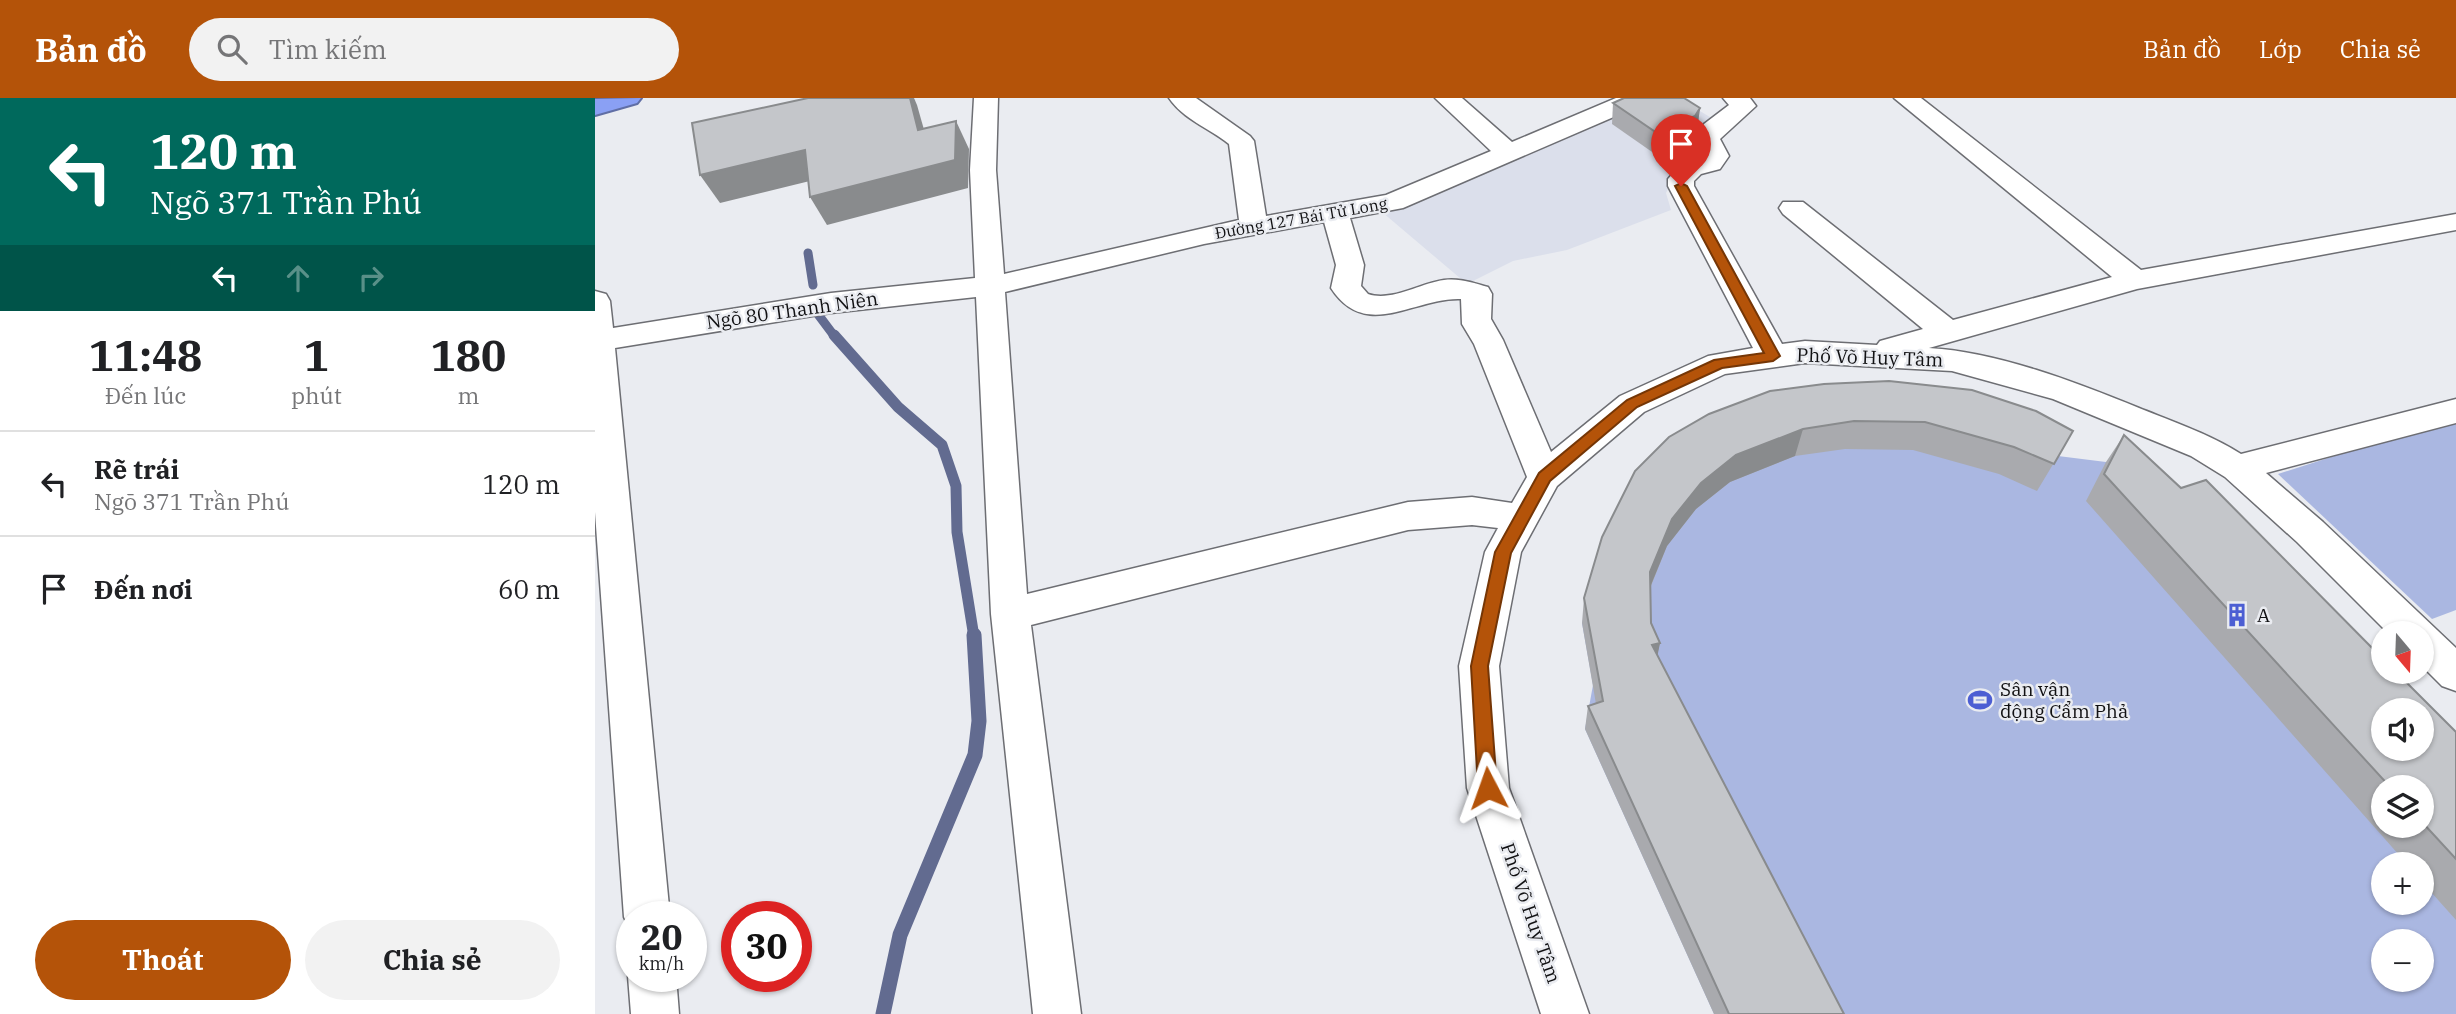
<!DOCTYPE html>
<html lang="vi">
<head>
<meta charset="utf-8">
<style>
  body { margin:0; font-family:"IBM Plex Serif",serif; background:#f2f2f2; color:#202124; height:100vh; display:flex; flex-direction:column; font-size:26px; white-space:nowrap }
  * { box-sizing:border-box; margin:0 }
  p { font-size:23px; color:#757577 }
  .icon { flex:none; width:38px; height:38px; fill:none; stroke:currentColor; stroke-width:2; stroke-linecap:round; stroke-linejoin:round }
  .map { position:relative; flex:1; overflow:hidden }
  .drawer { display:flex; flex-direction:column; background:#fff; width:595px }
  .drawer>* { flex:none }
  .top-card { background:#00695c; color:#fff; overflow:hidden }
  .needle { width:46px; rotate:161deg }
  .tools { position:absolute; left:1776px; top:523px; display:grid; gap:14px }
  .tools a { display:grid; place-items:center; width:63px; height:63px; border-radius:50%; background:#fff; box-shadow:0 2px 5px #0004; font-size:35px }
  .speed { position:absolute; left:21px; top:803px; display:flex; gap:14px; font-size:35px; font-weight:700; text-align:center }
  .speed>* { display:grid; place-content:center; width:91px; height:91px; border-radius:50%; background:#fff; box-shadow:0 2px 5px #0004; line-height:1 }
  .speed small { font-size:18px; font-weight:400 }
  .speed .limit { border:10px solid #d22; background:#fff; color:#111 }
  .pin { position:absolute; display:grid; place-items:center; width:60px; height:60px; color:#fff; margin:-72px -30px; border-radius:50% 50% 50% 0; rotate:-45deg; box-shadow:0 0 7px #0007 }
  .pin .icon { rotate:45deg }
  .me { position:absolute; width:77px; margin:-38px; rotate:356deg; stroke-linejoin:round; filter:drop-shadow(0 0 5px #0008) }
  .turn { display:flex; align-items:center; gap:24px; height:147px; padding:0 35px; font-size:32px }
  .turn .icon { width:91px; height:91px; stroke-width:2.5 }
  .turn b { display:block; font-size:49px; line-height:60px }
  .lanes { display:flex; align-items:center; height:66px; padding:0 35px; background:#0003; justify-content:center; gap:35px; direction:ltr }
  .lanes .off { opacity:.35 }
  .eta { display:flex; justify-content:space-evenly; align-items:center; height:119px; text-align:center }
  .eta b { font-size:42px; font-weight:700; line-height:49px }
  .action { display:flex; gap:14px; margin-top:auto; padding:14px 35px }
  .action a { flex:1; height:80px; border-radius:42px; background:#b45309; color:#fff; font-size:28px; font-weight:700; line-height:80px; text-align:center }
  .action a+a { background:#f2f2f2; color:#202124 }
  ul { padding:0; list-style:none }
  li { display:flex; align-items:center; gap:21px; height:105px; padding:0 35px; border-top:2px solid #e0e0e0 }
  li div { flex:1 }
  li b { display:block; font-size:26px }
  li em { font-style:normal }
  header { display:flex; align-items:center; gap:42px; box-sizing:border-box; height:98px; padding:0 35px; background:#b45309; color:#fff }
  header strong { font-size:33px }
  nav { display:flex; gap:38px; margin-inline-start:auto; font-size:24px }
  .search { width:490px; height:63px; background:#f2f2f2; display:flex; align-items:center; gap:18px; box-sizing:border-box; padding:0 24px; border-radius:38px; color:#757577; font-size:26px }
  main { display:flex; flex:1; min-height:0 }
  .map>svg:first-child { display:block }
  .built { fill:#dbdfeb }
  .green { fill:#aab7e1; fill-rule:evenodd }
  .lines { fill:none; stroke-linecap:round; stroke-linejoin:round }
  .stream-far2 { stroke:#626b90; stroke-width:9 }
  .stream-far1 { stroke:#626b90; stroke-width:11 }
  .stream { stroke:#626b90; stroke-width:15 }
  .minor-casing { stroke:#6d6e73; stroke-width:3 }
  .highway-casing { stroke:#606ea5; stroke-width:4 }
  .minor { fill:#fff; fill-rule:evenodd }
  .highway { fill:#8aa0f4; fill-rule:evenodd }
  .wall { fill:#a9aaae; fill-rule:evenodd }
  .shaded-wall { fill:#898b8d }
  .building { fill:#c4c6ca; stroke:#898b8d; stroke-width:2; fill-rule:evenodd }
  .route { fill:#b45309; stroke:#753606; stroke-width:2 }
  .labels { text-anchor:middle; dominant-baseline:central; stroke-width:5; stroke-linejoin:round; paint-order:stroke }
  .far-street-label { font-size:16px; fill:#111113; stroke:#eaecf1 }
  .street-label { font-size:19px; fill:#111113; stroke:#eaecf1 }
  .poi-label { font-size:19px; fill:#111113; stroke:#eaecf1; text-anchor:start }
</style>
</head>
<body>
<header>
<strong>Bản đồ</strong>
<div class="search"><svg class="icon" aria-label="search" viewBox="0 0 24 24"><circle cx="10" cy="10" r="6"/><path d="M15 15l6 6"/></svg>Tìm kiếm</div>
<nav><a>Bản đồ</a><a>Lớp</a><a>Chia sẻ</a></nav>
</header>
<main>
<section class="drawer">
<div class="top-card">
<div class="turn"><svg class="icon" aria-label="left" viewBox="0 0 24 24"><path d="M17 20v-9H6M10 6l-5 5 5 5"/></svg><div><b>120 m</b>Ngõ 371 Trần Phú</div></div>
<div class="lanes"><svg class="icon" aria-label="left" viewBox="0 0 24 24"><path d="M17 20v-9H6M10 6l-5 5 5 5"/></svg><svg class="icon off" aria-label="ahead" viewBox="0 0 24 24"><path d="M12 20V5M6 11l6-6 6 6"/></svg><svg class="icon off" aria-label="right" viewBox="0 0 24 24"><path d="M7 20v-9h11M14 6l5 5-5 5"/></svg></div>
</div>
<div class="eta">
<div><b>11:48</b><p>Đến lúc</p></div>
<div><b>1</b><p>phút</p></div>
<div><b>180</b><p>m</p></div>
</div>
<ul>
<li><svg class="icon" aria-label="left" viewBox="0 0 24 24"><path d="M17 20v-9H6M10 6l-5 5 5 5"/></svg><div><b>Rẽ trái</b><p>Ngõ 371 Trần Phú</p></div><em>120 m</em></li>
<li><svg class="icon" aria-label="arrive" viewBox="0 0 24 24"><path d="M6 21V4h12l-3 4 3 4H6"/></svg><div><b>Đến nơi</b></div><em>60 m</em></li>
</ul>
<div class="action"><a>Thoát</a><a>Chia sẻ</a></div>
</section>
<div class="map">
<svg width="1861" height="916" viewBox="0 0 1861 916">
  <rect width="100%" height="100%" fill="#eaecf1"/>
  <!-- built -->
  <path class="built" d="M1053 0H1083L1120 22 1115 62 1078 81 1071 95 1076 112 972 152 918 163 872 186 787 114Z"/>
  <!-- green -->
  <g class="green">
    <path d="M1861 319V512L1837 521 1683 376Z"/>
    <path d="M1168 321 1511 364 1565 416 1788 651 1861 693V916H1119L990 631 998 587 987 525 1004 465ZM1788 690H1827V728H1788ZM1788 766H1827V805H1788ZM1788 844H1827V882H1788Z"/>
  </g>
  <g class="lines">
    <!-- stream-far2 -->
    <g class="stream-far2">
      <path d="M213 155 218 187"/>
      <path d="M219 211 240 239"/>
    </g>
    <!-- stream-far1 -->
    <path class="stream-far1" d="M239 237 303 309 347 347 361 388 362 434 379 539"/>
    <!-- stream -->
    <path class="stream" d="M288 916 305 837 380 657 384 623 379 537"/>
    <!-- minor casing -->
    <g class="minor-casing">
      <g id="minor">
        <path d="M379 0H403L401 72 409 176 644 122 634 46C614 30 588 21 574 0H601L655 38 659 43 671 118 791 97 896 53 840 0H867L917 44 1021 0H1054L1051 5 808 110 755 120 769 167 766 188 773 196C797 204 825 185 849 182 865 180 878 185 893 189L897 196 896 221 908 242 956 354 1025 298 1113 258 1158 250 1073 88V81L1088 64 1108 58 1099 41 1109 26 1134 7 1128 0H1155L1161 8 1125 41 1134 58 1125 71 1106 76 1099 83V88L1187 246 1210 243 1282 247 1285 243 1328 231 1188 116 1184 110 1188 104H1208L1358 222 1517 179 1299 0H1326L1546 172 1861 116V132L1542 191 1334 250C1403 254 1480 284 1544 310 1579 324 1614 336 1646 356L1861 301V325L1671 375 1728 424 1861 550V593L1847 588 1827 568V536H1794L1702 444 1630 379 1596 358 1458 301 1357 273 1210 265 1130 276 1049 314 962 388 926 454 904 568 914 690 994 916H946L872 690 864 568 890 454 903 430 877 427 813 432 436 527 486 916H438L396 516 381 199 236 215 20 250 75 819H37V836L29 819 0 414V193L11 196 15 203 18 230 236 195 380 180 375 72ZM729 124 741 167 736 190C771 244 819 199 866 201L867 226 879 246 932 379 917 405 877 399 813 404 432 496 410 194 609 146Z"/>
        <path d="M37 869V878H81L84 916H36L33 878Z"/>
      </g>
    </g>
    <!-- highway casing -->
    <g class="highway-casing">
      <path id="highway" d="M46 0 42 5 0 17V1Z"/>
    </g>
    <!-- minor -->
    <use href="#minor" class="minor"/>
    <!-- highway -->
    <use href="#highway" class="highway"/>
  </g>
  <!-- wall -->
  <g class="wall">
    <path d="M1018 5 1105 10 1102 32 1097 39 1060 56 1017 26Z"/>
    <path d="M1175 293 1478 333 1442 393 1404 376 1318 352 1250 351 1200 358 1135 384 1101 411 1072 448 1056 488V525L1065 545 1062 557 1249 916H1119L990 631 993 608 1001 606 987 525 989 500Z"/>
    <path d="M1529 337 1586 390 1861 634V822L1827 784V766H1812L1491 403 1511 364ZM1788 690H1827V728H1788Z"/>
  </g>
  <!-- shaded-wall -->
  <g class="shaded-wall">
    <path d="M315 0H319L322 7 337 60 323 32Z"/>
    <path d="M1105 10 1102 32 1097 39 1060 56 1062 35Z"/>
    <path d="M361 23 374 51 373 90 232 127 215 99Z"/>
    <path d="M210 52 227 80 125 105 105 77Z"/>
    <path d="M1208 331 1200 358 1135 384 1101 411 1072 448 1051 499 1055 474 1077 421 1106 385 1141 357Z"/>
    <path d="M1065 545 1060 570 1057 547Z"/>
  </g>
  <!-- building -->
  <g class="building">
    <path d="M213 0H315L323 32 361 23 360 62 215 99 210 52 105 77 97 25Z"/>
    <path d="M1029 0H1089L1105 10 1100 18 1062 35 1018 5Z"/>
    <path d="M1294 283 1377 292 1441 313 1478 333 1459 366 1419 349 1330 324 1259 323 1208 331 1141 357 1106 385 1077 421 1055 474 1056 525 1065 545 1057 547 1249 916H1134L993 608 1008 603 989 500 1007 439 1040 373 1074 339 1114 316 1175 293 1229 286Z"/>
    <path d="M1529 337 1586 390 1611 382 1788 561V574H1801L1861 634V761L1827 724V690H1796L1509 376ZM1788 612H1827V651H1788Z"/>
  </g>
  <!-- route -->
  <path class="route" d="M1086 85 1092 88 1185 258 1178 263 1127 270 1042 309 955 383 916 455 893 568 902 690 899 696 893 698 886 696 883 690 876 568 900 454 944 375 1032 302 1119 262 1169 255 1080 88Z"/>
  <!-- icons -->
  <defs>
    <g id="building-bare" transform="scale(1.89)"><path d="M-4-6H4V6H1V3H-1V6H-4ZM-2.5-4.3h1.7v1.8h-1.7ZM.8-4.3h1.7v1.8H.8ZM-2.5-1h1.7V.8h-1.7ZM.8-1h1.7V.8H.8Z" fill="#4c5ed3" stroke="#eaecf1" stroke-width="2.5" paint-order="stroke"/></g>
    <g id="stadium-bare" transform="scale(1.89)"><path d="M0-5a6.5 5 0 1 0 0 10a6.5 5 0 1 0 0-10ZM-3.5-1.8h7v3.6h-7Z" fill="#4c5ed3" stroke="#eaecf1" stroke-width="2.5" paint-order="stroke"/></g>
  </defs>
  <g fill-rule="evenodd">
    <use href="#building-bare" x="1642" y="517"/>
    <use href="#stadium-bare" x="1385" y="602"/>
  </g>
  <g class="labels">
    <!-- far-street labels -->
    <g class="far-street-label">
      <text transform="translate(706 120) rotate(-10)">Đường 127 Bái Tử Long</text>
    </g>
    <!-- street labels -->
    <g class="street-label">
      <text transform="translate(197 212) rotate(-8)">Ngõ 80 Thanh Niên</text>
      <text transform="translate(1275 259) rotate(2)">Phố Võ Huy Tâm</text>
      <text transform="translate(936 815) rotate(71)">Phố Võ Huy Tâm</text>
    </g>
    <!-- poi labels -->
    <g class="poi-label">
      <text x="1662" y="517">A</text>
      <text x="1405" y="591">Sân vận<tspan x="1405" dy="22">động Cẩm Phả</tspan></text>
    </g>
  </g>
</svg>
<div class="tools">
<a><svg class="needle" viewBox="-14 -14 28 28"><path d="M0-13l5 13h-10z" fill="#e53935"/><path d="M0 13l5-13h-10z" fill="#757577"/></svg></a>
<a><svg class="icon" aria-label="sound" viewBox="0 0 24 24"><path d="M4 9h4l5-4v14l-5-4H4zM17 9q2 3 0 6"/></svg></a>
<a><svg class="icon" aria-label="layers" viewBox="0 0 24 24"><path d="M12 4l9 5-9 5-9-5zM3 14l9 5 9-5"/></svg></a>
<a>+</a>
<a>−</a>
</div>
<div class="speed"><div>20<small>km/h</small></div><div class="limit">30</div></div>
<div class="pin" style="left:1086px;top:88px;background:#d93025"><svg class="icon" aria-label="arrive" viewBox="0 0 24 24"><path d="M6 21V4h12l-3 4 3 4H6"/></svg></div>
<svg class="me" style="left:893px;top:690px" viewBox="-20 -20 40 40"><path d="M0-17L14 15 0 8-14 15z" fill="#b45309" stroke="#fff" stroke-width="4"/></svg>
</div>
</main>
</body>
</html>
